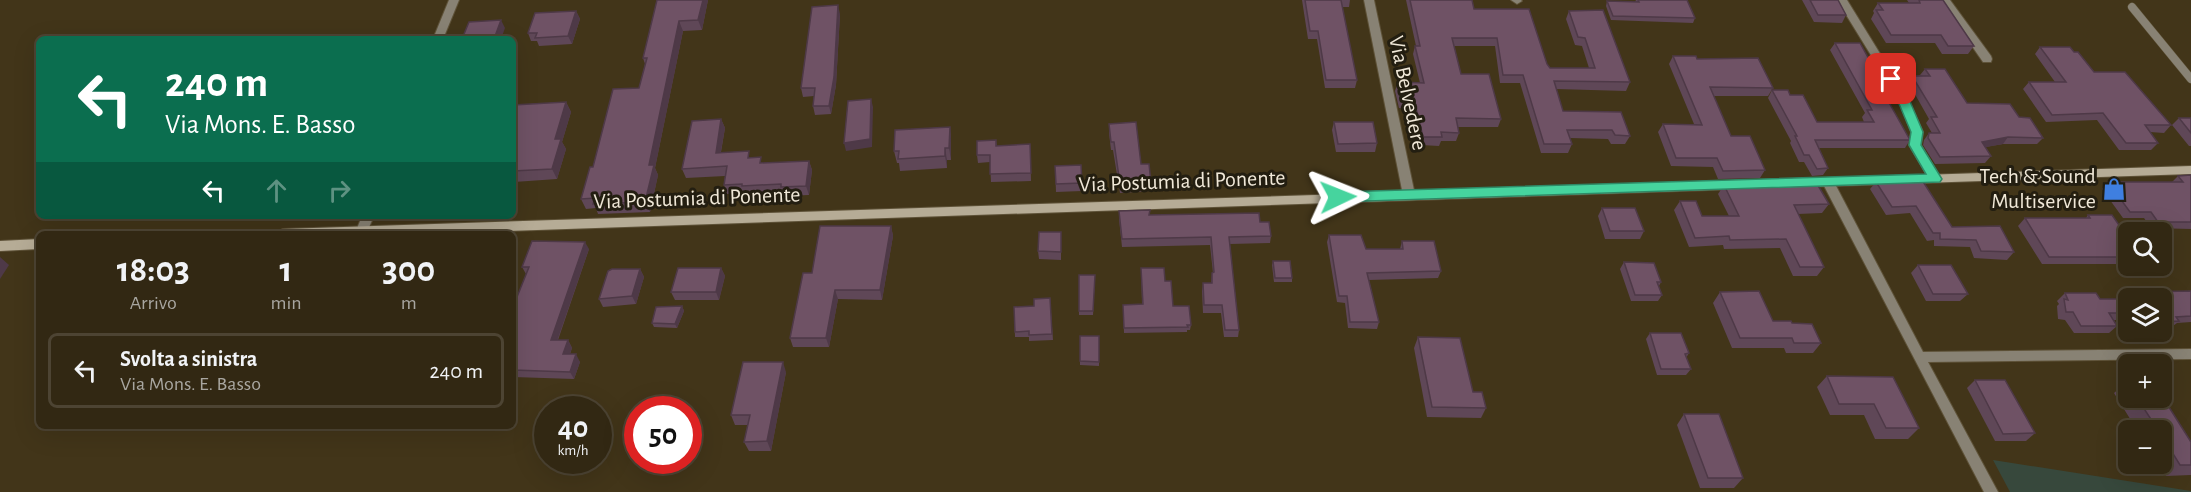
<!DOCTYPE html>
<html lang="it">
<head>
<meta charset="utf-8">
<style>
  body { margin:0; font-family:"Alegreya Sans",sans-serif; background:#3a301c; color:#f1f3f6; height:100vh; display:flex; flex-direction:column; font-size:22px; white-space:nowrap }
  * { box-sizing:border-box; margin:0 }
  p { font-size:20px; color:#a8a6a0 }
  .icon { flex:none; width:33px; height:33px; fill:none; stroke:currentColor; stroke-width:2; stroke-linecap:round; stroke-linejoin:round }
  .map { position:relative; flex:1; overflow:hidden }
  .details { position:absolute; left:36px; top:231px; width:480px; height:198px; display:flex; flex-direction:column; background:#322813; border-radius:9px; box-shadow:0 6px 24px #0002,0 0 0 2px #4d4433 }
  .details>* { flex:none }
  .banner { position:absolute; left:36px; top:36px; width:480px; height:183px; border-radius:9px; box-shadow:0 6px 24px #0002,0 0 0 2px #4d4433; background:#0b6e4f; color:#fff; overflow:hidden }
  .tools { position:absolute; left:2118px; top:222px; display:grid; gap:12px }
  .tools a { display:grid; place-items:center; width:54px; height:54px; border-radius:9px; background:#322813; box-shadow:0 6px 24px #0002,0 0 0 2px #4d4433; font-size:30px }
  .speed { position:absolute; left:534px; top:396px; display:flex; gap:12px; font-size:30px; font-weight:700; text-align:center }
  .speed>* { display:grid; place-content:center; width:78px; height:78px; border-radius:50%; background:#322813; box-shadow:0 6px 24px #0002,0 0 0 2px #4d4433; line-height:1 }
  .speed small { font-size:15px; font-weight:400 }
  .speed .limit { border:9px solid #d22; background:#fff; color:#111 }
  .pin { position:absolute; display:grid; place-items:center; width:51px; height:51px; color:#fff; margin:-26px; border-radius:12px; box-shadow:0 3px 9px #0006 }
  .me { position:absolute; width:66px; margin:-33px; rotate:88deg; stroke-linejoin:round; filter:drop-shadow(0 0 4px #0008) }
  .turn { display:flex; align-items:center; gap:21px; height:126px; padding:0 30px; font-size:27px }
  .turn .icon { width:78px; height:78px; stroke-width:2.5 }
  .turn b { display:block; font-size:42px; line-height:51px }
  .lanes { display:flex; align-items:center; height:57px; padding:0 30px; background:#0003; justify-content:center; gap:30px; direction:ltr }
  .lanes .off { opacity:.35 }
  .eta { display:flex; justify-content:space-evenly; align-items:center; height:102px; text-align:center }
  .eta b { font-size:36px; font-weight:700; line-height:42px }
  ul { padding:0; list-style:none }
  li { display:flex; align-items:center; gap:18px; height:75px; margin:0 12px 9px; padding:0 18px; border:3px solid #4d4433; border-radius:9px }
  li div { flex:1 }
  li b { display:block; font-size:22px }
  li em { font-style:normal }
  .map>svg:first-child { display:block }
  .green { fill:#37483c }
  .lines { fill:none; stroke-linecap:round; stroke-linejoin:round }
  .service-casing { stroke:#5e5238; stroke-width:9 }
  .minor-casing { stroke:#5e5238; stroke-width:2 }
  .secondary-casing { stroke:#5e5238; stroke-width:2 }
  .service { stroke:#888274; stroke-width:8 }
  .minor { fill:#888274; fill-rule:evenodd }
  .secondary { fill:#b6ac96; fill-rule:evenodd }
  .wall { fill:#5f4757 }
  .shaded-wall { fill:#4e3947 }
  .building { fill:#6f5265; stroke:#4e3947; stroke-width:1.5 }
  .route { fill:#46d49e; stroke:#2e8a67; stroke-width:1.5 }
  .labels { text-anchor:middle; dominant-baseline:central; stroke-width:6; stroke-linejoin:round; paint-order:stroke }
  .street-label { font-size:22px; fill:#f0e8d8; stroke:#231e11 }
  .poi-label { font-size:22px; fill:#f0e8d8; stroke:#231e11; text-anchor:end }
</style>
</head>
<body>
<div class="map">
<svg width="2191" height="492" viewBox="0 0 2191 492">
  <rect width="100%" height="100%" fill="#423519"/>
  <!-- green -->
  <path class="green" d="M1993 460 2191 491V492H2010Z"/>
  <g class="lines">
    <!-- service casing -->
    <g class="service-casing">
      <path id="service" d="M2132 7 2191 79"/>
    </g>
    <!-- minor casing -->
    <g class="minor-casing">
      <g id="minor">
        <path d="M449 0H459L443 39H433Z"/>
        <path d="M1364 0H1374L1415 195 1409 199 1403 195Z"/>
        <path d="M1511 0H1521L1522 1 1517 4Z"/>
        <path d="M1837 0H1847L1908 99 1923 132 1921 145 1941 179 1939 182H1931L1909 145 1911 132 1898 99Z"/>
        <path d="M1940 0H1950L1991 56 1992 59 1991 62H1983Z"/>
        <path d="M1828 178 1834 182 1923 352 2191 349V359L1928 362 1998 492H1984L1822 182Z"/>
        <path d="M362 216H374L366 234H358L356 231Z"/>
      </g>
    </g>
    <!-- secondary casing -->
    <g class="secondary-casing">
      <g id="secondary">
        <path d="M2191 166V174L1802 187 1796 183 1802 179Z"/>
        <path d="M1739 181 1745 185 1739 189 419 234H277L279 231 283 229Z"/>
        <path d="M39 239V249L0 251V241Z"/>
      </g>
    </g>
    <!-- service -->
    <use href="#service" class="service"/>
    <!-- minor -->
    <use href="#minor" class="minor"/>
    <!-- secondary -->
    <use href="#secondary" class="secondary"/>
  </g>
  <!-- wall -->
  <g class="wall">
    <path d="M657 0H708L702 30 683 31 655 168 658 175 650 212 598 214 596 208 586 209 581 199 593 167 639 88 645 64 643 58Z"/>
    <path d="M1302 0H1350L1349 7H1342L1357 80 1355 88H1325L1317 39H1308Z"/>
    <path d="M1406 0H1472L1474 9 1547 64 1550 68H1589L1582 46 1575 45 1566 19 1569 11 1630 82 1626 91 1556 89 1563 111 1630 136 1625 144H1611L1608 139 1570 138 1572 144 1568 153H1541L1520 83H1500L1495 46H1454L1461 74 1501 119 1498 127H1458L1459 133 1456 141H1441L1439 146 1421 145 1412 109 1399 108 1395 91 1398 82 1420 83 1413 54 1415 46H1416Z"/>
    <path d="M1636 0H1687L1695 18 1693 23 1611 20 1606 6 1607 1 1635 2Z"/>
    <path d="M1802 0H1838L1846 15 1842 23 1814 22Z"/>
    <path d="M1907 0H1943L1974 46 1968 54H1942L1935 43H1886L1871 19 1874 13 1873 11 1878 3H1909Z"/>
    <path d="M576 11 580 19 572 44 539 46 537 41H531L528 33Z"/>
    <path d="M840 14 836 85 831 114 815 115 813 106 814 96 803 97 801 88Z"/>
    <path d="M1835 43 1886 90 1884 93 1910 140 1905 148H1819L1828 168 1823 175 1812 176 1804 162H1799L1790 143 1791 141 1768 98 1772 90 1790 95 1817 122H1864L1862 117 1865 113 1830 50Z"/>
    <path d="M2040 47 2074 52 2094 72 2171 125 2164 133 2150 132 2158 143 2151 150H2119L2097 120 2046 122 2023 89 2029 82H2055L2035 54Z"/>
    <path d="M1673 56 1697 59 1773 88 1768 96H1713L1731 136 1765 170 1760 178 1718 179 1713 167 1671 166 1658 132 1663 124H1694L1669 64Z"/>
    <path d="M1925 69 1967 103 2019 117 2043 138 2037 144H2003L1985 147 1991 156 1985 163 1935 164 1923 145 1924 140 1929 133H1932L1926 123 1929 119 1908 82 1912 76 1920 75Z"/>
    <path d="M566 102 571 112 562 142 566 149 557 179 514 182 513 184V105Z"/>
    <path d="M2179 118H2191V146H2189L2172 125Z"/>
    <path d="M721 119 725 128 721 152 751 158 762 163 809 161 812 170 809 195 784 196 783 193 745 195 744 193 727 194 724 185 725 176 686 178 682 169Z"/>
    <path d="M1334 122 1377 143 1375 152H1336L1332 130Z"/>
    <path d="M1109 124 1141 164 1151 183 1150 191 1120 193 1113 150H1111L1109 133Z"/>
    <path d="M950 127 951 139V160H947V168L900 171 899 163H897L894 151Z"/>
    <path d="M996 140 997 146 1030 144 1031 181 991 182 990 162 978 163 977 155Z"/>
    <path d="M1081 165 1082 191 1056 192 1055 166Z"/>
    <path d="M2191 175V229L2151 228 2144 218H2123L2102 189 2108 182H2172L2178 176Z"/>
    <path d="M1876 182 1952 227 2014 252 2007 260 1974 258 1970 247 1934 246V240L1927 241 1910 213 1886 215 1870 189Z"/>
    <path d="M1724 185 1829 204 1822 213 1798 214 1824 267 1817 276H1793L1780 248 1724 249 1723 245 1689 247 1674 210 1680 201 1702 216H1729L1718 194Z"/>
    <path d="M1602 208 1644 231 1640 239H1605L1598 216Z"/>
    <path d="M1119 211 1149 215 1260 222 1271 236 1270 243 1230 244 1239 330 1238 337H1224L1221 313H1203L1202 291 1203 283H1211L1212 273H1213L1210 245 1122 247 1119 219Z"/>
    <path d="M2088 215 2128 238V264H2042L2018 226 2025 218 2074 219 2086 218Z"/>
    <path d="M891 226 893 236 882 300 838 299 829 347H793L790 338 812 273Z"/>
    <path d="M1061 232V260L1039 259 1038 251Z"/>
    <path d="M1329 235 1366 249H1400L1402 241 1441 271 1438 278 1369 280 1379 322 1377 329 1348 328 1345 303 1337 302 1327 242Z"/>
    <path d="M589 249 558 340H568L572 348 570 354 580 362 574 379 513 377V307L526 274 522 267Z"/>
    <path d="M1273 261 1292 278V282H1274L1272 265Z"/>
    <path d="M1624 262 1661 282 1659 286 1662 295 1658 301H1631L1620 269Z"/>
    <path d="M1918 265 1968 294 1960 301H1926L1911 273Z"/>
    <path d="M721 268 725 276 719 300H675L671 292Z"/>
    <path d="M1141 268 1165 281 1173 306 1191 325 1190 330H1187V332L1124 333 1123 305 1142 304Z"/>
    <path d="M640 269 644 277 636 304 603 307 599 299Z"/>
    <path d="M1079 275H1095L1093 315H1079Z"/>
    <path d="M2191 291V322L2177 323 2170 328 2162 329V298H2133L2140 292Z"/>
    <path d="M1720 292 1773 321 1792 323 1821 343 1813 353H1786L1784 348H1732L1713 303Z"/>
    <path d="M2065 293 2100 299H2128V320H2114L2117 326 2109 333H2074L2065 320 2058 319 2057 306 2059 304 2057 301Z"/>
    <path d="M1050 298 1053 340 1029 341V337H1015L1014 307 1034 306Z"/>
    <path d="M682 306 684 311 677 328 654 327 652 323Z"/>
    <path d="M1650 333 1689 353 1686 358 1691 369 1686 375H1657L1646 339Z"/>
    <path d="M1080 336H1099V366L1080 365Z"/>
    <path d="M1418 337 1473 392 1486 408 1481 418 1427 417 1414 348Z"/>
    <path d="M786 372 771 451H749L744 442 748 425H735L731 415Z"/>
    <path d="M1827 376 1919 428 1908 439H1875L1864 415H1830L1817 387Z"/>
    <path d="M1975 380 2035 433 2026 441H1995L1967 388Z"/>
    <path d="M2127 382 2128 383V398H2162L2191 442V475L2166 476 2158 464H2162V430H2137L2114 393Z"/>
    <path d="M1684 414 1743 478 1734 488H1700L1677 425Z"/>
  </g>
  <!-- shaded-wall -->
  <g class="shaded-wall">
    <path d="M703 0H708L702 30 698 20Z"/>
    <path d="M838 5 840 14 836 85 831 114 829 106Z"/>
    <path d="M576 11 580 19 572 44 568 36Z"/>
    <path d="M501 20 505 28 501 39H494Z"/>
    <path d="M679 21 683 31 655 168 658 175 650 212 645 202 649 165Z"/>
    <path d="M871 99 873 107 872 147 846 151 844 143Z"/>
    <path d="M566 102 571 112 562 142 566 149 557 179 552 169 555 139Z"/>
    <path d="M721 119 725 128 719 162 716 153Z"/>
    <path d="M950 127 951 139V160L949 148Z"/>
    <path d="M2008 137 2003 144 1976 149 1982 142Z"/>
    <path d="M945 148 947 160V168L945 156Z"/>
    <path d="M809 161 812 170 809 195 806 186Z"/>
    <path d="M891 226 893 236 882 300 880 290Z"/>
    <path d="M585 242 589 249 555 347 551 340Z"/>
    <path d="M0 257 9 265 0 279Z"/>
    <path d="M721 268 725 276 719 300 716 292Z"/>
    <path d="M640 269 644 277 636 304 632 296Z"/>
    <path d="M835 290 838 299 829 347 826 338Z"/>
    <path d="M682 306 684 311 677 328 675 324Z"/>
    <path d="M568 340 572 348 567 362 563 354Z"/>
    <path d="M576 354 580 362 574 379 570 372Z"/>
    <path d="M783 362 786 372 771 451 767 441Z"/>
  </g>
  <!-- building -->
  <g class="building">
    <path d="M657 0H703L698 20 679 21 649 165H654L645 202 593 204 595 198 581 199 590 167H593L613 89 639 88 647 58H643Z"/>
    <path d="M1305 0H1341L1357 80H1326L1318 31H1310Z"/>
    <path d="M1410 0H1472L1474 9H1529L1547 64 1550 68H1595L1585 38 1578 37 1569 11 1603 10 1630 82 1554 81 1563 111 1621 112 1630 136 1615 135 1612 130H1567L1572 144H1544L1523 75H1503L1497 38H1452L1461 74H1489L1501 119 1456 118 1459 133 1441 132 1442 137H1423L1414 100H1401L1398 82 1424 83 1415 46H1420Z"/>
    <path d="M1638 0H1687L1695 18 1613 16 1607 1 1639 2Z"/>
    <path d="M1810 0H1838L1846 15H1818Z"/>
    <path d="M1919 0H1943L1974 46H1948L1941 35H1891L1876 10H1883L1878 3H1920Z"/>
    <path d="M838 5 834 77 829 106H813L815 88H801L812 7Z"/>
    <path d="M576 11 568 36 535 38 537 33H528L535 13Z"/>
    <path d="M501 20 494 39H462L469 22Z"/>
    <path d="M1835 43H1860L1886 90H1882L1910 140H1815L1828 168 1817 169 1809 155H1804L1795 136H1797L1772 90H1788L1790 95H1803L1817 122H1874L1867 110H1872Z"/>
    <path d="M2040 47H2070L2074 52H2078L2094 72H2125L2171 125H2145L2158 143H2126L2103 113 2052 115 2029 82H2066Z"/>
    <path d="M1673 56H1696L1697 59 1758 58 1773 88 1710 87 1731 136H1750L1765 170 1723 171 1717 158H1676L1663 124 1702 125Z"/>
    <path d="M1925 69H1945L1967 103 2010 104 2019 117 2030 118 2043 138 2008 137 1982 142 1991 156 1940 157 1928 138 1929 133H1940L1931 117H1937L1912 76H1930Z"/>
    <path d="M871 99 870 139 844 143 848 101Z"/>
    <path d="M566 102 555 139H561L552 169 513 171V105Z"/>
    <path d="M2179 118H2191V133Z"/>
    <path d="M721 119 716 153 749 151 748 158 761 157 760 163 809 161 806 186 781 187V184L742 186V184L724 185 727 166 682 169 692 121Z"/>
    <path d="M1136 122 1141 164H1149L1151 183 1120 184 1114 142H1111L1109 124Z"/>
    <path d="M1334 122H1373L1377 143 1338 144Z"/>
    <path d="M950 127 949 148H945V156L898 159 899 151H894L895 130Z"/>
    <path d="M996 140V146L1030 144 1031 173 990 174V155H977V141Z"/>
    <path d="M1081 165 1082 183 1056 184 1055 166Z"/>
    <path d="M2191 175V222H2158L2151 212H2130L2108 182H2183L2178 176Z"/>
    <path d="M1922 180 1952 227 2000 226 2014 252 1981 251 1976 240 1940 239V233H1933L1916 206 1892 207 1876 182Z"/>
    <path d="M1816 182 1829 204 1794 205 1824 267H1800L1786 239 1730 240 1729 236 1695 238 1680 201H1696L1702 216H1739L1724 185Z"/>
    <path d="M1602 208H1635L1644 231H1610Z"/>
    <path d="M1150 210 1149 215 1259 213 1260 222H1269L1271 236 1229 237 1239 330H1225L1222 305H1204L1203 283H1212V273L1214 272 1211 237 1122 239 1119 211Z"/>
    <path d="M2088 215H2112L2128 238V257H2049L2025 218H2090Z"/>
    <path d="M820 226H891L880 290H835L826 338H790L803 273H812Z"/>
    <path d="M1039 232H1061V252L1038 251Z"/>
    <path d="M1329 235H1361L1366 249H1403L1402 241H1434L1441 271 1367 273 1379 322H1350L1347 296H1339Z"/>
    <path d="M532 241 585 242 551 340H568L563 354H576L570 372 513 370V307L529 267H522Z"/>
    <path d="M1273 261H1290L1292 278H1275Z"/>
    <path d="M1624 262 1654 263 1661 282H1657L1662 295H1635Z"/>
    <path d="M1918 265H1951L1968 294H1933Z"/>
    <path d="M678 268H721L716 292H671Z"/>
    <path d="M1141 268H1164L1165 281H1171L1173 306H1189L1191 325H1187L1188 327 1124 328 1123 305 1143 304Z"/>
    <path d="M612 269H640L632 296 599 299 608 271Z"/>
    <path d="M1079 275H1095L1093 311H1079Z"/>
    <path d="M1759 291 1773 321H1791L1792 323 1812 324 1821 343H1794L1792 338H1740L1720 292Z"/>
    <path d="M2191 291V316L2176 317 2179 321 2162 322V298H2145L2140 292Z"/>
    <path d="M2065 293H2096L2100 299H2128V313H2109L2117 326H2081L2073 312H2066L2064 299 2068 300Z"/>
    <path d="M1050 298 1052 334 1029 335V331L1015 332 1014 307 1034 306V299Z"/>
    <path d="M682 306 675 324 652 323 656 307Z"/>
    <path d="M1650 333H1681L1689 353 1685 354 1691 369H1661Z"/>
    <path d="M1080 336H1099V362L1080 361Z"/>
    <path d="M1418 337 1460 338 1473 392H1482L1486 408 1432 407Z"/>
    <path d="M743 362H783L767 441 744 442 750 415H731Z"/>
    <path d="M1827 376 1893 377 1919 428H1886L1874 404H1839Z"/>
    <path d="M1975 380H2005L2035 433 2003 434Z"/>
    <path d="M2162 396 2191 442V465H2180L2162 436V430H2158L2137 398H2162Z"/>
    <path d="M1684 414H1719L1743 478H1708Z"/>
  </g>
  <!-- route -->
  <path class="route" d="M1891 75 1895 76 1909 99 1923 132 1921 145 1942 179 1940 182 1338 202 1331 197 1338 192 1926 174 1909 145 1911 132 1897 99 1885 79Z"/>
  <!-- icons -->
  <defs>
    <g id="shop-bare" transform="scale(1.8)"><path d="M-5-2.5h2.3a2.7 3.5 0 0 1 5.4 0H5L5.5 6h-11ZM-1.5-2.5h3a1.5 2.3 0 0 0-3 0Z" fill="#3f7fe0" stroke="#231e11" stroke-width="2.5" paint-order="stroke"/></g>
  </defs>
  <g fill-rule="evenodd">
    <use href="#shop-bare" x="2114" y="189"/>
  </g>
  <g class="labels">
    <!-- street labels -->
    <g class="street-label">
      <text transform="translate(1408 93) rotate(78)">Via Belvedere</text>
      <text transform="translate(1182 181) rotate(-2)">Via Postumia di Ponente</text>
      <text transform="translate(697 198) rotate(-2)">Via Postumia di Ponente</text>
    </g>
    <!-- poi labels -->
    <g class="poi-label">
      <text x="2096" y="176">Tech &amp; Sound<tspan x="2096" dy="25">Multiservice</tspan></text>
    </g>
  </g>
</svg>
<div class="tools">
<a><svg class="icon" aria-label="search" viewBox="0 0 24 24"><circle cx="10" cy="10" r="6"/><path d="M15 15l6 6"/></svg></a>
<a><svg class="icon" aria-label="layers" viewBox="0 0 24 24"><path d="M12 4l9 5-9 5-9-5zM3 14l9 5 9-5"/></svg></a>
<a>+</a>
<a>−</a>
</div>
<div class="speed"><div>40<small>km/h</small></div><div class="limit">50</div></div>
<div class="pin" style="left:1891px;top:79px;background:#d93025"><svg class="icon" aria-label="arrive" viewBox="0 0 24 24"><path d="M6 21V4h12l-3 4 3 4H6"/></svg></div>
<svg class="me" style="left:1338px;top:197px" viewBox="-20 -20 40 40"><path d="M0-17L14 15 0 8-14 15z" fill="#46d49e" stroke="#fff" stroke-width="4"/></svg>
<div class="banner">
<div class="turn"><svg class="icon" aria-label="left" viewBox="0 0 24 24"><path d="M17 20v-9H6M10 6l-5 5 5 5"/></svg><div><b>240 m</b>Via Mons. E. Basso</div></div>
<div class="lanes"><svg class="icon" aria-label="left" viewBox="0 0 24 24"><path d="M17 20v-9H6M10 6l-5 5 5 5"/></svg><svg class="icon off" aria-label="ahead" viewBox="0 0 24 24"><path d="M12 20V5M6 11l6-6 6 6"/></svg><svg class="icon off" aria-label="right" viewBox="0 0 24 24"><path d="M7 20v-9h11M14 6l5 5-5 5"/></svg></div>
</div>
<section class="details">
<div class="eta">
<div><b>18:03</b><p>Arrivo</p></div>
<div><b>1</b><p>min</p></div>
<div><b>300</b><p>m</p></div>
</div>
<ul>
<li><svg class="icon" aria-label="left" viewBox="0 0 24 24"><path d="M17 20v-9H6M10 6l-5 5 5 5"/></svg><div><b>Svolta a sinistra</b><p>Via Mons. E. Basso</p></div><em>240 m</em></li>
</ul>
</section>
</div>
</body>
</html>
